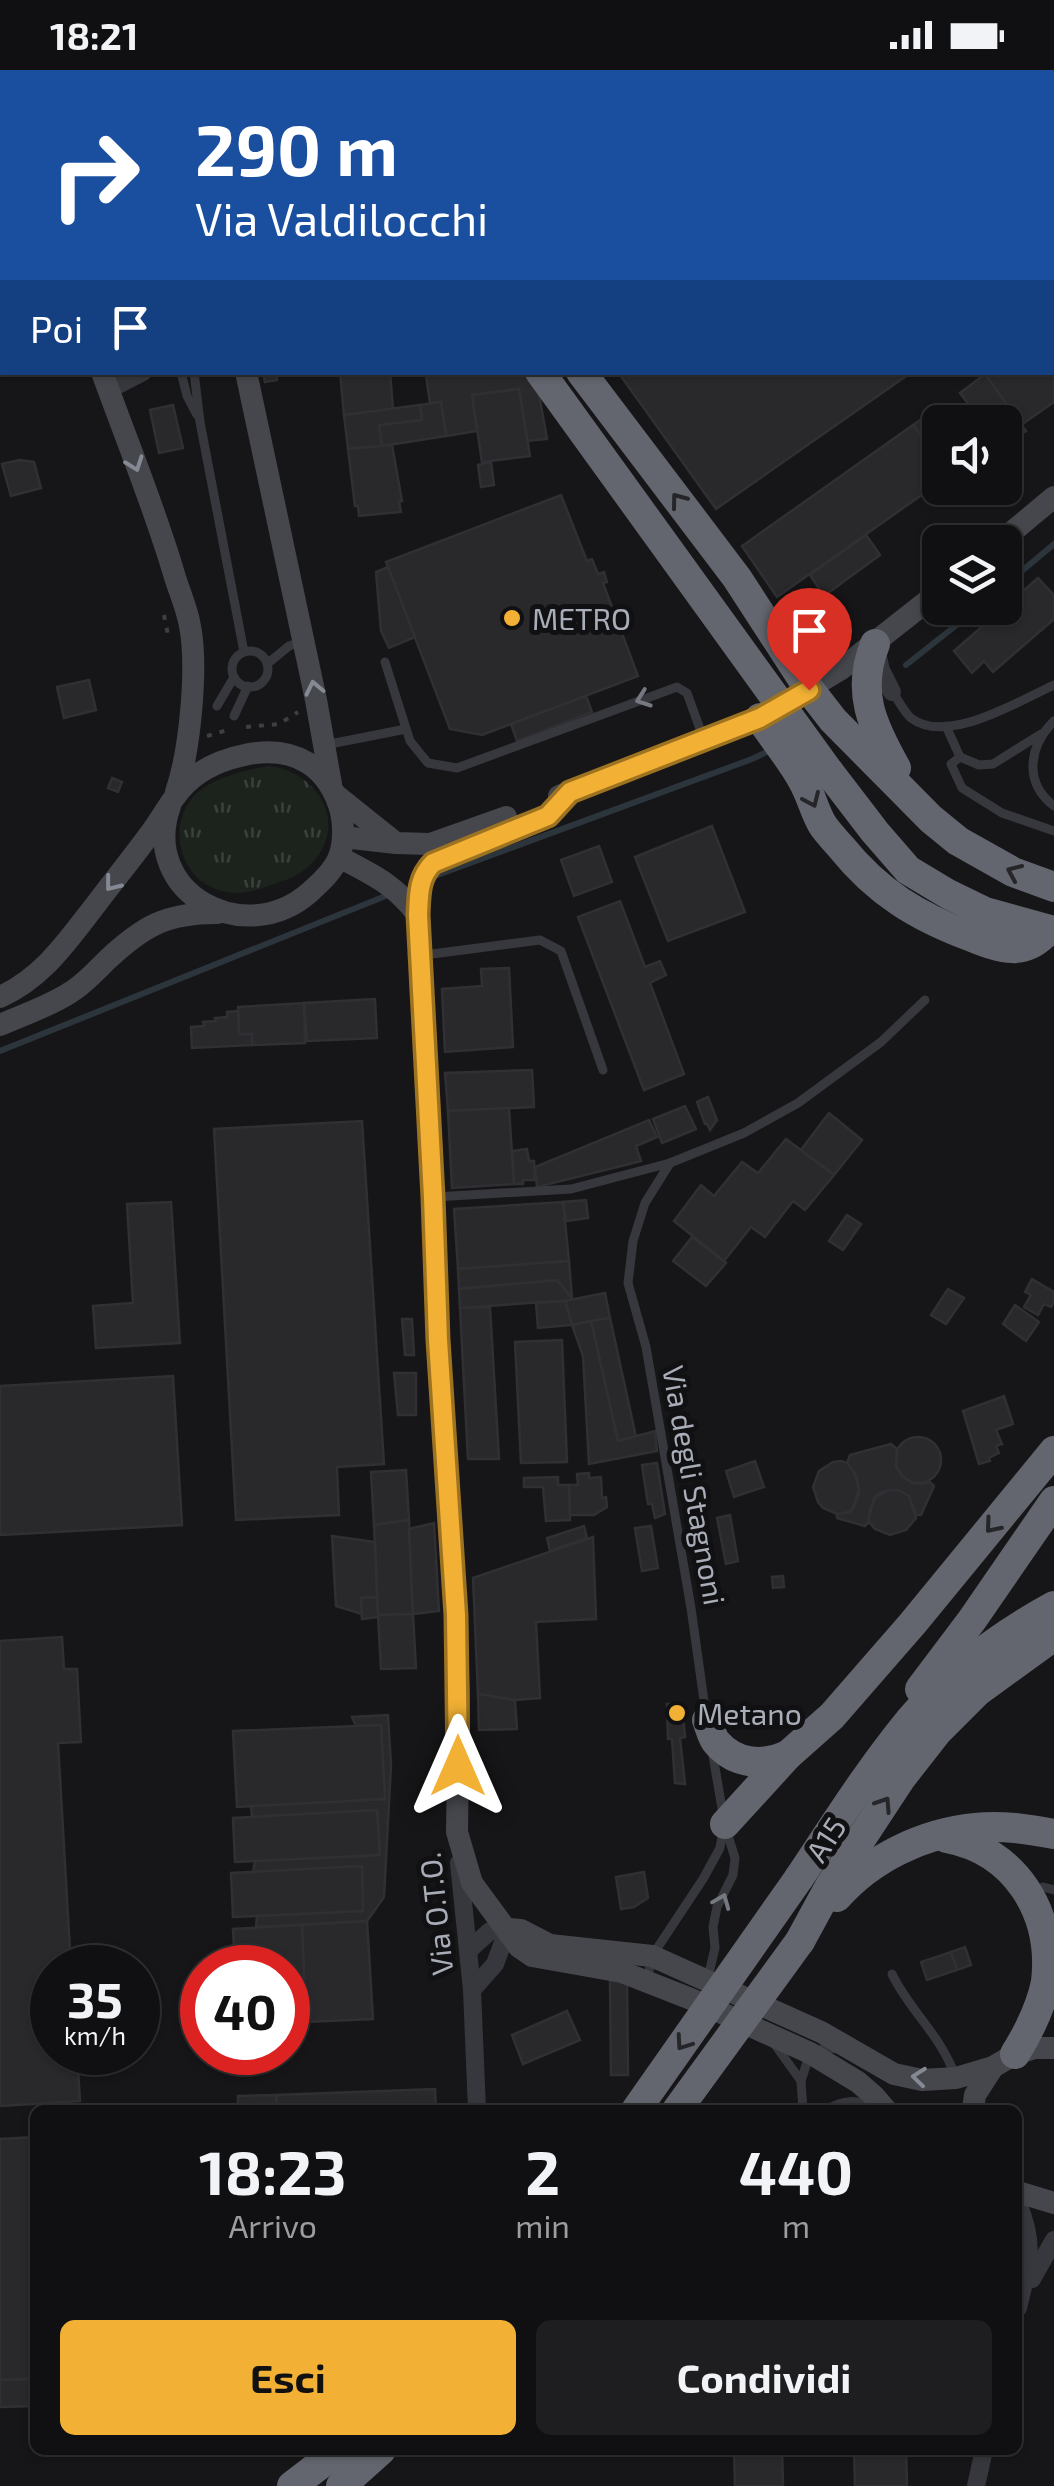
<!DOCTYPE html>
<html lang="it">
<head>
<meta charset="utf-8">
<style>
  body { margin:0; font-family:"Exo 2",sans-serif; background:#1e1e20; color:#f1f3f6; height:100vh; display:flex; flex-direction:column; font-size:38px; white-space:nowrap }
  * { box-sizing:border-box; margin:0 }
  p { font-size:32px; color:#9c9d9f }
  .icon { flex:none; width:55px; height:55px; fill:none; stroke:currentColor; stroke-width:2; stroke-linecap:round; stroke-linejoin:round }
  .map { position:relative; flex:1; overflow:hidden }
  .panel { position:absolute; left:30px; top:2035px; width:992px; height:350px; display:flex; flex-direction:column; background:#101012; border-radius:15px; box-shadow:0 2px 8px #0004,0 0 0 2px #303032 }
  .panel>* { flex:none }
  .hud { position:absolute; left:0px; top:0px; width:1055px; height:305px; box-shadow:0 2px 8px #0004,0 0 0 2px #303032; background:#1a4fa0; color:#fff; overflow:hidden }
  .tools { position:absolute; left:922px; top:335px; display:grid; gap:20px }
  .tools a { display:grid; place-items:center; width:100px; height:100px; border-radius:15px; background:#101012; box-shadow:0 2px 8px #0004,0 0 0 2px #303032; font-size:50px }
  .speed { position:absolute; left:30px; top:1875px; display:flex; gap:20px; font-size:50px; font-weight:700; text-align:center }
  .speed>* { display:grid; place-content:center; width:130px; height:130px; border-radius:50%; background:#101012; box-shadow:0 2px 8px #0004,0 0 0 2px #303032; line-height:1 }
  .speed small { font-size:25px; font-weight:400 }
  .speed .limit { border:15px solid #d22; background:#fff; color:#111 }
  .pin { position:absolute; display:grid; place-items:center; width:85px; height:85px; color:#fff; margin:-102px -42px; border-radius:50% 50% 50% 0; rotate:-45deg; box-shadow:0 0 10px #0007 }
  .pin .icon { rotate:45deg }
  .me { position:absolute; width:110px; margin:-55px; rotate:0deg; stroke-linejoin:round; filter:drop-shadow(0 0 8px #0008) }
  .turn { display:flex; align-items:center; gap:35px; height:210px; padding:0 30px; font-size:45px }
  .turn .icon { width:130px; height:130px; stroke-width:2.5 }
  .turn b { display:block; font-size:70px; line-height:85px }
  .then { display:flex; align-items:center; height:95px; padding:0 30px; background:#0003; gap:20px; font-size:38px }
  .eta { display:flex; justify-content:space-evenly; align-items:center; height:170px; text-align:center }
  .eta b { font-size:60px; font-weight:700; line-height:70px }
  .cta { display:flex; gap:20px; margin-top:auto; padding:20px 30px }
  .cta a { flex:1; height:115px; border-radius:15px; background:#f2b134; color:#111; font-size:40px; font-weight:700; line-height:115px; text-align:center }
  .cta a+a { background:#1e1e20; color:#f1f3f6 }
  .status { display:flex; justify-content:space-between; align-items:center; height:70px; padding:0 50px; background:#101012; direction:ltr }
  .status svg { height:28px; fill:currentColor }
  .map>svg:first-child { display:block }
  .grass { fill:url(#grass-tufts) }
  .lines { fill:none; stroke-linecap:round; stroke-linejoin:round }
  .stream { stroke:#2c353c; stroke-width:6 }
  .building { fill:#29292c; stroke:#303034; stroke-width:2.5 }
  .path { stroke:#3d3f44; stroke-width:4; stroke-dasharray:5 8; stroke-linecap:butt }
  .lane { stroke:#37383d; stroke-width:9 }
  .street { stroke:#37383d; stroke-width:18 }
  .secondary { stroke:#45474d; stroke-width:22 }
  .highway { stroke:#63666e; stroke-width:30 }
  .highway-bridge { stroke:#63666e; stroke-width:30 }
  .oneway { stroke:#858993 }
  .oneway2 { stroke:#26262a }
  .oneway3 { stroke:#757881 }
  .route-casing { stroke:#9d7322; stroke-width:25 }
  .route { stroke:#f2b134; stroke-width:18 }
  .poi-dot { fill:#f2b134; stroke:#111113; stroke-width:4 }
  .labels { text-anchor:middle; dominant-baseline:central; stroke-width:10; stroke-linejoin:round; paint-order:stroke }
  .poi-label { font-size:30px; fill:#a8adb8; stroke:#111113; text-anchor:start }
  .street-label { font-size:30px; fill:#a8adb8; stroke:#111113 }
</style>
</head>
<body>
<div class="status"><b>18:21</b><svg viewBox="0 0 49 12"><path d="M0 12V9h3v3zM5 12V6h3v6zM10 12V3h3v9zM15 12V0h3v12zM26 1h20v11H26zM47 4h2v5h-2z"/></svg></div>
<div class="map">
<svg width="1054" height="2416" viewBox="0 0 1054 2416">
  <defs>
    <pattern id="grass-tufts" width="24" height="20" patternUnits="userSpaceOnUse" patternTransform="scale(2.5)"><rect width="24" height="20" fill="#1c231d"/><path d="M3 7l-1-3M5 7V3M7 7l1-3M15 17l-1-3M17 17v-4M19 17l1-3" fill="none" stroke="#3a403c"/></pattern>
  </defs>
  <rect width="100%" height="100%" fill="#161618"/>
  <!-- grass -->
  <path class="grass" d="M269 696C321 703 350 757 309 796 298 807 282 811 268 816 253 822 238 825 222 821 179 810 165 753 197 723 215 707 246 700 269 696Z"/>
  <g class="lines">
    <!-- stream -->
    <g class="stream">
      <path d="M1005 515 1054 474"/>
      <path d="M906 595 978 538"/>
      <path d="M432 807 752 689 769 681"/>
      <path d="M0 981 388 825"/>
    </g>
  </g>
  <!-- building -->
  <g class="building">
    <path d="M665 0H1054V203L1052 204V2H661Z"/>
    <path d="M2 112V166H0V113Z"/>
    <path d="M1054 256V332L1021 355 985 304 1052 302Z"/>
    <path d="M263 302H276L277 310 265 312Z"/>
    <path d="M340 302H390L393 339 344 345Z"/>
    <path d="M445 302H535L547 369 527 371 519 319 472 325 477 361 446 366 441 332 430 333 426 305Z"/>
    <path d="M618 302H912L716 439Z"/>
    <path d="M985 304 1026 361 1005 375V352H982L960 323Z"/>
    <path d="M519 319 530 386 482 392 472 325Z"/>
    <path d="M441 332 446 366 382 376 379 355 422 350 420 335Z"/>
    <path d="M173 335 183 378 159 383 150 340Z"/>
    <path d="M420 335 422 350 379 355 382 376 348 379 344 345Z"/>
    <path d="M938 338 949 352H940V392L913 355Z"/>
    <path d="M913 355 940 392V412L777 527 742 476Z"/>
    <path d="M392 375 402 431 399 432 401 442 359 446 358 436H355L348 379Z"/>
    <path d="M19 390 34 392 41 418 11 426 2 394Z"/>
    <path d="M491 392 494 415 481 417 478 395Z"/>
    <path d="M561 425 587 491 592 489 598 504 604 502 607 512 603 513 638 606 482 665 450 659 386 492Z"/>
    <path d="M866 465 880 485 824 526 810 505Z"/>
    <path d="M388 497 415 567 389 578 381 561 376 502Z"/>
    <path d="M1038 508 1054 525V549L993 602 984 591 972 603 954 581Z"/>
    <path d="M89 610 96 640 64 648 57 617Z"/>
    <path d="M586 626 592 642 517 671 511 654Z"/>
    <path d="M112 708 122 712 118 722 108 718Z"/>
    <path d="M712 756 745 842 668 871 635 787Z"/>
    <path d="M599 776 612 812 574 826 561 790Z"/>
    <path d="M620 831 645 897 660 891 666 905 650 913 684 1004 644 1020 578 847Z"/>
    <path d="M509 898 513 977 445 982 442 919 482 916 481 899Z"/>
    <path d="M375 929 377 968 307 971 304 933Z"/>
    <path d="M304 933 305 973 252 975V964H239L238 937Z"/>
    <path d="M238 941 239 964H252V975L192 978 191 957 204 956 203 952 216 951 215 948 227 947V942Z"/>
    <path d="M532 1000 534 1037 448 1041 445 1003Z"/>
    <path d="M708 1027 717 1050 710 1060 707 1054H705L697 1032Z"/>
    <path d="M685 1036 696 1059 662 1073 653 1049Z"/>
    <path d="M509 1038 514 1114 452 1118 448 1041Z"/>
    <path d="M829 1043 862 1070 834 1105 801 1080Z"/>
    <path d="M649 1050 657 1067 636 1076 641 1091 537 1117 535 1097Z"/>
    <path d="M362 1051 384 1394 337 1397 339 1445 236 1450 214 1059Z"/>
    <path d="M786 1069 834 1105 805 1140 793 1131 765 1167 751 1157 724 1191 674 1151 701 1115 714 1126 742 1092 758 1103Z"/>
    <path d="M527 1079 529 1091H534L535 1110H523V1114H514L512 1081Z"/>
    <path d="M586 1130 588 1148 566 1151 563 1132Z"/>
    <path d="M171 1132 180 1273 96 1278 93 1236 133 1233 127 1134Z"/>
    <path d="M563 1132 569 1191 458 1199 454 1139Z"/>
    <path d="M847 1145 861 1154 843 1180 829 1171Z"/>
    <path d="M692 1167 726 1193 706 1216 673 1191Z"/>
    <path d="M569 1191 572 1228 557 1210 459 1219 458 1199Z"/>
    <path d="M1032 1209 1054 1222V1232L1051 1237 1044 1234 1038 1245 1024 1237 1031 1225 1025 1222Z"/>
    <path d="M557 1210 573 1230 460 1238 459 1219Z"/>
    <path d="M948 1219 964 1228 946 1254 931 1245Z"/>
    <path d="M605 1223 610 1248 572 1255 565 1231Z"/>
    <path d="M565 1231 572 1255 538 1258 536 1233Z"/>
    <path d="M1015 1235 1039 1252 1026 1271 1003 1254Z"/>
    <path d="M490 1237 499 1389H468L460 1238Z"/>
    <path d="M610 1248 636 1367 618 1371 591 1251Z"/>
    <path d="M402 1249H412L414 1285H405Z"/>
    <path d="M591 1251 618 1371 655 1361 657 1381 589 1394 583 1286 572 1255Z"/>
    <path d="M562 1270 567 1392 521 1393 515 1272Z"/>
    <path d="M394 1303H416V1345H398Z"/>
    <path d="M173 1306 182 1455 0 1465V1316Z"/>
    <path d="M1004 1326 1013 1354 996 1360 1002 1374 996 1376 999 1383 989 1388 990 1391 979 1394 963 1341Z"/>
    <circle cx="918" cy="1390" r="23"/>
    <path d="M891 1374 897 1379 896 1396 902 1406 913 1413 921 1414 930 1412 934 1416 921 1445H916L909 1426 893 1420 881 1422 875 1427 870 1440 869 1452 865 1456 837 1448V1444L849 1442 853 1438 859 1424 857 1407 847 1393 850 1385Z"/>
    <path d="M755 1391 764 1417 734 1427 726 1401Z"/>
    <path d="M841 1391 847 1393 854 1402 859 1420 853 1438 849 1442 837 1444 823 1438 818 1432 813 1417 819 1401 833 1392Z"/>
    <path d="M657 1393 665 1444 655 1448 652 1434H648L642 1395Z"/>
    <path d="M406 1400 409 1450 374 1455 371 1402Z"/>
    <path d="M589 1403V1408L601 1407 602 1428 606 1427 607 1437 594 1445H570L569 1415H578L577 1404Z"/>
    <path d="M558 1407V1415H569L570 1450 546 1451 543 1417H524V1408Z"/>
    <path d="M890 1420H899L909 1426 916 1448 906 1460 890 1465 875 1459 869 1452V1446L875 1427Z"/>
    <path d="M730 1445 738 1491 726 1494 717 1448Z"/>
    <path d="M409 1450 413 1544 378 1545 374 1455Z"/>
    <path d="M434 1453 439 1541 413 1544 409 1459Z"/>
    <path d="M584 1456 587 1468 550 1481 547 1468Z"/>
    <path d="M651 1456 658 1498 642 1501 635 1458Z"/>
    <path d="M332 1466 375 1472 377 1527 361 1528 362 1544 336 1536Z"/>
    <path d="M593 1467 596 1549 536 1552 540 1628 515 1630 478 1624 473 1508Z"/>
    <path d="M783 1506 784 1517 773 1518 772 1507Z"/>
    <path d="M377 1527 378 1547 362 1549 361 1528Z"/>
    <path d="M413 1544 416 1598 381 1599 378 1545Z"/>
    <path d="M62 1567 64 1599H77L81 1672 58 1673 71 1898H52V1982H77L80 2031 0 2036V1571Z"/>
    <path d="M478 1624 515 1630 517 1659 479 1660Z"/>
    <path d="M667 1634H682L685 1667 680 1668 685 1714 675 1713 672 1669H668Z"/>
    <path d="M388 1645 391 1695 384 1827 367 1851 256 1857 257 1846 363 1841 362 1796 253 1802 255 1791 380 1785 377 1740 252 1747 251 1736 385 1729 381 1655 356 1656 352 1647Z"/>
    <path d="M381 1655 385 1729 237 1737 233 1661Z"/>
    <path d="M377 1740 380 1785 235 1792 233 1748Z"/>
    <path d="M362 1796 363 1841 233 1847 231 1803Z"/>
    <path d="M644 1802 648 1828 634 1837 621 1839 616 1807Z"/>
    <path d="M367 1851 373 1949 306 1952 302 1855Z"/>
    <path d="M302 1855 306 1952H288V1898H235L233 1859Z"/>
    <path d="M965 1877 971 1895 957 1900 951 1882Z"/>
    <path d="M951 1882 957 1900 927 1910 921 1892Z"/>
    <path d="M627 1907 628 2005H611L610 1911Z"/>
    <path d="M567 1941 580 1970 523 1994 512 1965Z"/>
    <path d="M435 2019 436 2040H277L276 2025Z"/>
    <path d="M276 2025 277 2040H238V2026Z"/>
    <path d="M35 2067V2309L0 2310V2069Z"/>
    <path d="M35 2309V2336L0 2337V2310Z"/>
    <path d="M734 2380H782L783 2416H735Z"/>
    <path d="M854 2380H906L907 2416H855Z"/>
  </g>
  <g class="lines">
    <!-- path -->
    <g class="path">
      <path d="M164 545 168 565"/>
      <path d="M246 657 279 654 298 642"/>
      <path d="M207 666 231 659"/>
    </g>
    <!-- lane -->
    <g class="lane">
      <path d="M181 302 187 326 197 345"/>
      <path d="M194 302 200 352 244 582"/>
      <circle cx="250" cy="599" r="18"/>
      <path d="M385 592 410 671 428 693 457 698 677 617 687 623 704 670"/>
      <path d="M267 594 289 576 301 572"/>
      <path d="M892 622C898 629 904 642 911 648 947 676 1020 630 1054 615"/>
      <path d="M217 636 234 607"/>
      <path d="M234 646 248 616"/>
      <path d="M1054 651C1029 676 1023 712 1054 736"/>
      <path d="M946 656 960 687"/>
      <path d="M1041 664 993 694 979 695 960 687 951 694 962 718 1002 743 1054 761"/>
      <path d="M325 675 406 659"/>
      <path d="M424 885 540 870 561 881 603 1000"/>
      <path d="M670 1093 645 1133 633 1171 628 1213 646 1277 691 1538 706 1645"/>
      <path d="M435 1127 571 1119 670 1093 744 1063 798 1033 881 972 925 930"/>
      <path d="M712 1680 723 1744"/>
      <path d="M1043 1817 1054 1820"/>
      <path d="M892 1904C909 1940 941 1965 955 2006"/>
      <path d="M708 1907 715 1878 713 1857 717 1837 733 1805 735 1788 726 1759"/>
      <path d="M647 1911 652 1886 703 1809 720 1778 723 1761"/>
      <path d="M773 1972 801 2011"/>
      <path d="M803 2040 801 2011 810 1983 826 1978 838 1979"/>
      <path d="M827 2040C842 2029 859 2029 875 2039"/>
    </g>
    <!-- street -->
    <g class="street">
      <path d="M108 320 143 302"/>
      <path d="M876 579 881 600 892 622"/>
      <path d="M459 1793 472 1920 477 2040"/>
      <path d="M469 1880 490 1861 508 1859 495 1894 472 1920"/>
      <path d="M1018 2134C1036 2175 1028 2196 1018 2238"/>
      <path d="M1032 2209 1054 2170"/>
      <path d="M976 2416 984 2380"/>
    </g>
    <!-- secondary -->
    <g class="secondary">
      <path d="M22 0V2"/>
      <path d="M196 2V0"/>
      <path d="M102 302C126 369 154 436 174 504 179 521 187 538 190 556 198 598 190 681 176 722"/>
      <path d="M246 302 316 630 331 714"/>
      <path d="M1000 472 1054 427"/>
      <path d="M570 722 548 746 433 793C418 808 419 825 418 845L433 1127 437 1270 456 1545 459 1626 457 1762 472 1813 519 1877 532 1886 622 1902 691 1929 810 1983 858 2012 874 2026 886 2040"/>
      <path d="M336 725 396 773"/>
      <path d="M559 726 760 648 841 599 940 521"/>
      <path d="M343 767 396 773 430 774 506 747"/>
      <path d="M339 787C373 805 393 813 418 845"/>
      <path d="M0 927C44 907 68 870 97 833 115 809 134 786 152 761 164 745 173 725 188 712 204 697 228 688 249 684 296 676 329 697 341 742 344 755 344 774 339 787 333 801 321 812 310 822 245 880 139 823 170 736"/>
      <path d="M0 955C23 945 50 936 71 922 84 914 95 902 106 891 143 856 166 843 217 843"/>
      <path d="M508 1859 521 1860 550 1875 652 1886 821 1962 894 2004 922 2010 956 2008 993 1997 1015 1984 1035 1978H1054"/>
      <path d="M973 2040 975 2025 993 1997"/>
      <path d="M1018 2122 1054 2133"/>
    </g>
    <!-- highway -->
    <g class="highway">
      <path d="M325 0 326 2"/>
      <path d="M581 302 737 508 809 619 833 650 931 749 958 771 1013 802 1054 817"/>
      <path d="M875 574C856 622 872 655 896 698"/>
      <path d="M760 648C774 669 791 689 803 711 811 725 814 740 822 754 827 762 835 770 841 777 878 823 918 847 972 867 1002 879 1024 887 1048 860"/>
      <path d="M829 702 875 762 908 800 948 824 985 842 1054 861"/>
      <path d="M920 1619 972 1550 1054 1431"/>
      <path d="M707 1650C710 1657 712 1668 717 1673 736 1695 764 1696 788 1685"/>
      <path d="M725 1754 788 1685 832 1646 913 1553 1054 1381"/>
      <path d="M947 1768C1015 1781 1054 1842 1046 1912 1041 1937 1028 1963 1015 1984"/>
      <path d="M799 1808C835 1754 869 1700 910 1650 949 1604 1001 1565 1054 1536"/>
      <path d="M837 1827C871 1788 924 1763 975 1758 1002 1755 1028 1759 1054 1764"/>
      <path d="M800 1871 830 1816 901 1708 937 1662 978 1621 1054 1566"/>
      <path d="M292 2416 339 2380"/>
      <path d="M341 2416 381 2380"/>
    </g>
    <!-- highway-bridge -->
    <g class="highway-bridge">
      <path d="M540 302 829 702"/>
      <path d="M636 2040 799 1808"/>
      <path d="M677 2040 800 1871"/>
    </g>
  </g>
  <!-- one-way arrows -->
  <defs><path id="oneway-chevron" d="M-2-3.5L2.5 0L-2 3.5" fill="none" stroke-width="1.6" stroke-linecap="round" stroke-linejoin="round" transform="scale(2.5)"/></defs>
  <g class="oneway">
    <use href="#oneway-chevron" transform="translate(135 394) rotate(70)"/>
    <use href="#oneway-chevron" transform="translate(314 618) rotate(-102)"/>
    <use href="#oneway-chevron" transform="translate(112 814) rotate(128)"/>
    <use href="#oneway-chevron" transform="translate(919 2007) rotate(-174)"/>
  </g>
  <g class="oneway2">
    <use href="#oneway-chevron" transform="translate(678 430) rotate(-127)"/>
    <use href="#oneway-chevron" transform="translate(812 730) rotate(66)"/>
    <use href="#oneway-chevron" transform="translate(1014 802) rotate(-156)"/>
    <use href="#oneway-chevron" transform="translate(992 1456) rotate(130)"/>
    <use href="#oneway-chevron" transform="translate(884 1734) rotate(-57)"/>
    <use href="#oneway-chevron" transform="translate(683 1973) rotate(125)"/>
  </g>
  <g class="oneway3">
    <use href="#oneway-chevron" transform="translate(643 629) rotate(160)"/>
    <use href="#oneway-chevron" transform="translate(722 1831) rotate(-68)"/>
  </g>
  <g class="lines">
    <!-- route casing -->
    <g class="route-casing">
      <path id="route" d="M458 1696 456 1545 438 1270 433 1127 418 845C419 825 418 808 433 793L548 746 570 722 760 648 809 620"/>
    </g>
    <!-- route -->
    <use href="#route" class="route"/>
  </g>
  <!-- markers -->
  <g class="poi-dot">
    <circle cx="512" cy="548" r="10"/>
    <circle cx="677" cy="1643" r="10"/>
  </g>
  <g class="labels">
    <!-- poi labels -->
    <g class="poi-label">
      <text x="532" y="548">METRO</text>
      <text x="697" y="1643">Metano</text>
    </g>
    <!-- street labels -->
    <g class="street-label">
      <text transform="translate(695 1415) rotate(80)">Via degli Stagnoni</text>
      <text transform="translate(825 1769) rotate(-57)">A15</text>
      <text transform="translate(435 1844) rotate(-96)">Via O.T.O.</text>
    </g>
  </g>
</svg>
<div class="tools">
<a><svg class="icon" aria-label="sound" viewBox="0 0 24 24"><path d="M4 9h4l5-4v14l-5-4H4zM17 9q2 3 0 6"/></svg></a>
<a><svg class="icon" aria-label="layers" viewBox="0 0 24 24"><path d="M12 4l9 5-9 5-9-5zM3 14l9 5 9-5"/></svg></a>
</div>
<div class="speed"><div>35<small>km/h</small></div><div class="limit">40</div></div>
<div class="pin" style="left:809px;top:620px;background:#d93025"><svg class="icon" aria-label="arrive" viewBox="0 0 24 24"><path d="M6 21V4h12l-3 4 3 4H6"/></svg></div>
<svg class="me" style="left:458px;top:1696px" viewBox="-20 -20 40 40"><path d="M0-17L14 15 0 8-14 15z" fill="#f2b134" stroke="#fff" stroke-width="4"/></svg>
<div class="hud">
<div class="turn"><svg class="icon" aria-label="right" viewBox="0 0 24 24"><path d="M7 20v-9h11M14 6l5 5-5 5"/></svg><div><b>290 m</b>Via Valdilocchi</div></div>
<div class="then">Poi<svg class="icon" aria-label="arrive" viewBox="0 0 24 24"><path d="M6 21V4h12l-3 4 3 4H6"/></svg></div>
</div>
<section class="panel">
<div class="eta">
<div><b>18:23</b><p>Arrivo</p></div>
<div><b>2</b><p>min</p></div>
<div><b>440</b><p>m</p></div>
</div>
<div class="cta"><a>Esci</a><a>Condividi</a></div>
</section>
</div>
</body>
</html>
